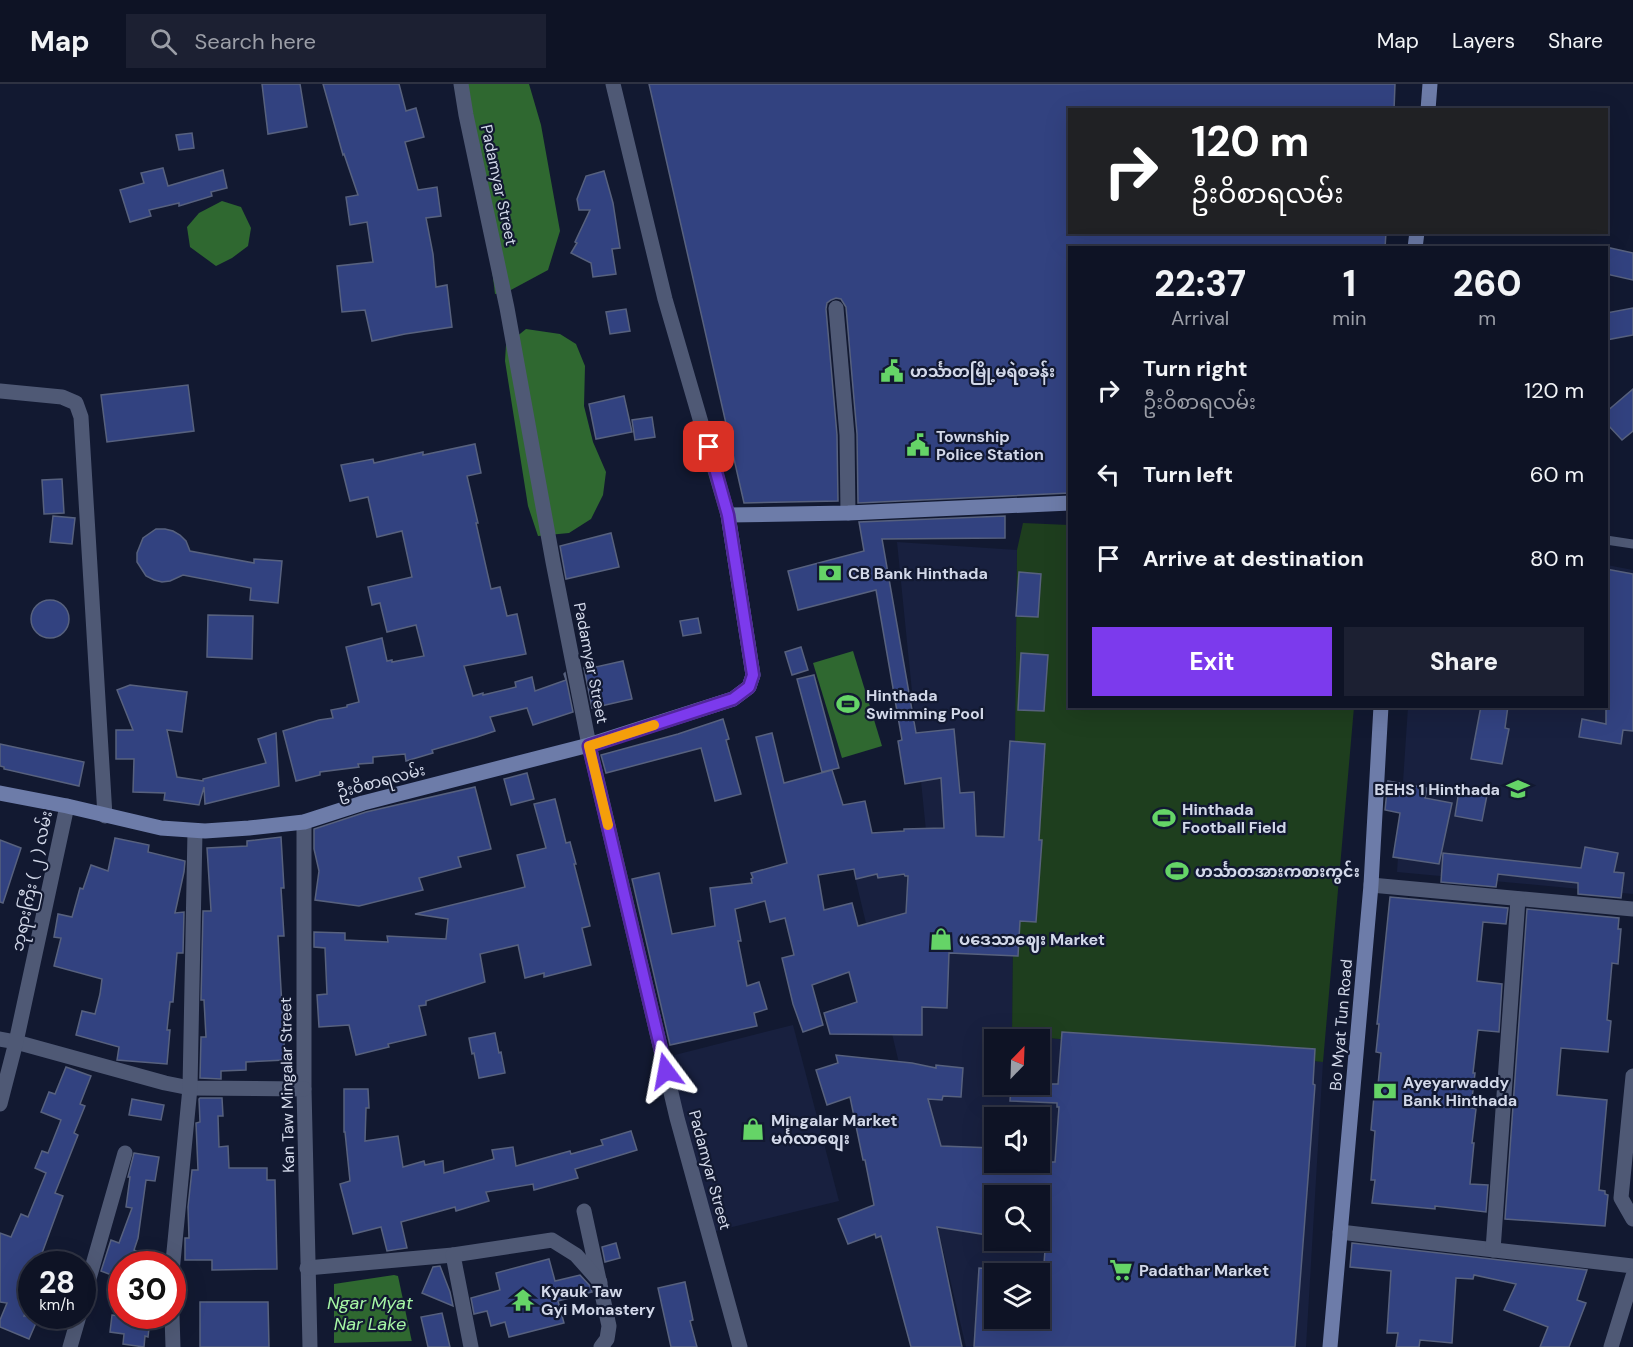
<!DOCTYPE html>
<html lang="en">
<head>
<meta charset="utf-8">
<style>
  body { margin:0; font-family:"DM Sans","Noto Sans Myanmar",sans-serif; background:#1c2032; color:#f1f3f6; height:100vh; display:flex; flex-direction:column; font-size:22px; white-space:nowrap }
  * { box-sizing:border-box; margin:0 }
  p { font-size:20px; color:#9b9ea7 }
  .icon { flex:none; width:33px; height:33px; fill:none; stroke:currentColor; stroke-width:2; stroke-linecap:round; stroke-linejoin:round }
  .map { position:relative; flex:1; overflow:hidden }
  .panel { position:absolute; left:1068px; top:162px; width:540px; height:462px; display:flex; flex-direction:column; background:#0e1325; border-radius:0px; box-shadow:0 6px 24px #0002,0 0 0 2px #2e3242 }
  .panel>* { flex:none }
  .banner { position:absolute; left:1068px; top:24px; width:540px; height:126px; border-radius:0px; box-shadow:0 6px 24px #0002,0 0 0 2px #2e3242; background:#202124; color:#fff; overflow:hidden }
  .needle { width:39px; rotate:23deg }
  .controls { position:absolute; left:984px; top:945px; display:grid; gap:12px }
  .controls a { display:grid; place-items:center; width:66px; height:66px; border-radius:0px; background:#0e1325; box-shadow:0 6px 24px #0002,0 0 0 2px #2e3242; font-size:30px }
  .speed { position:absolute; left:18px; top:1167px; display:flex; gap:12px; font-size:30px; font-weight:700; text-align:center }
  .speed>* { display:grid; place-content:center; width:78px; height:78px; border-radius:50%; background:#0e1325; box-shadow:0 6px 24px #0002,0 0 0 2px #2e3242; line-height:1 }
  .speed small { font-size:15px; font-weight:400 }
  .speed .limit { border:9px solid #d22; background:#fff; color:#111 }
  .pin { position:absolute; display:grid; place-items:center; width:51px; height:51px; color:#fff; margin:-26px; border-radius:12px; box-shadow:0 3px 9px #0006 }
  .me { position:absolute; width:66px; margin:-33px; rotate:347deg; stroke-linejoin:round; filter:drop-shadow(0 0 4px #0008) }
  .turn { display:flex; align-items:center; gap:21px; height:126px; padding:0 24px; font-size:27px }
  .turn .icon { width:78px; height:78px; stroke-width:2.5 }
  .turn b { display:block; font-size:42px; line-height:51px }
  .eta { display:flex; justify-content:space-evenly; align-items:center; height:102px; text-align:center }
  .eta b { font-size:36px; font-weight:800; line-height:42px }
  .cta { display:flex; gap:12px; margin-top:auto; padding:12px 24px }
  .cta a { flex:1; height:69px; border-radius:0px; background:#7c3aed; color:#fff; font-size:24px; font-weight:800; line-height:69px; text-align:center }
  .cta a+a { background:#1c2032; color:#f1f3f6 }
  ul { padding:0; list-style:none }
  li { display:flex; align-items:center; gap:18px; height:84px; padding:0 24px }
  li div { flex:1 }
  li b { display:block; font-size:22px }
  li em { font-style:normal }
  header { display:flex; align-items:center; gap:36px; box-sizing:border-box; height:84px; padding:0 30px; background:#0e1325; border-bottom:2px solid #2e3242 }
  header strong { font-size:28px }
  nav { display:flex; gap:33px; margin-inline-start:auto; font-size:21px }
  .search { width:420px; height:54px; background:#1c2032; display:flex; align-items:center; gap:15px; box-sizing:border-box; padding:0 21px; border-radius:0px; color:#9b9ea7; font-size:22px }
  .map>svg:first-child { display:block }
  .built { fill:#18203f; fill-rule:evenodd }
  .green { fill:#1e3e1e }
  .water { fill:#2f6830 }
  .pier { fill:#121931 }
  .building { fill:#324280; stroke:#57617e; stroke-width:1.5; fill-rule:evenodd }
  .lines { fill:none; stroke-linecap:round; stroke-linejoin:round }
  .lane { stroke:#4f5975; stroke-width:9 }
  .street { stroke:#4f5975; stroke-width:15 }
  .secondary { stroke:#6d7ca9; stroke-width:15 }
  .route-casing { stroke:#51269a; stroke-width:15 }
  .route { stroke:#7c3aed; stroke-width:10 }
  .slow { stroke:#f59e0b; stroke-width:10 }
  .labels { text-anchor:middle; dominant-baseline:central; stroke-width:4.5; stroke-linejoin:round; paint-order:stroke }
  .street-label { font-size:16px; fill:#d2d8e9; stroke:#121931 }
  .poi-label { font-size:16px; font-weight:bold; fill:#d2d8e9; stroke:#121931; text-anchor:start }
  .water-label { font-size:18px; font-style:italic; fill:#a7f8a6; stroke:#121931 }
</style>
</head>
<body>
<header>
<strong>Map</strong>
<div class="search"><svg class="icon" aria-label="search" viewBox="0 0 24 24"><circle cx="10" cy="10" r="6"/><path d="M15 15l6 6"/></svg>Search here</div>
<nav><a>Map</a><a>Layers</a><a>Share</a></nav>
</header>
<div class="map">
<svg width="1633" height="1263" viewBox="0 0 1633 1263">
  <rect width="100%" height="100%" fill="#121931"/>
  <!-- built -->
  <g class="built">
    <path d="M897 458 1017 466 1012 951 1323 978 1306 1263H966L847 759 927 757ZM994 956H1040V1000H994ZM994 1034H1040V1078H994ZM994 1112H1040V1156H994ZM994 1190H1040V1234H994Z"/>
    <path d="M1607 481 1633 486V810L1397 788 1408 623 1606 622Z"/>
    <path d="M793 941 839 1117 712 1148 667 973Z"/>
  </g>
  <!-- green -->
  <path class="green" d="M1023 439 1069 441 1070 622 1354 623 1323 978 1012 951 1017 466Z"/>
  <!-- water -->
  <g class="water">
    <path d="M463 0H529L541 41 560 147 548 186 509 207 495 210 485 127Z"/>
    <path d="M222 117 241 123 251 144 248 162 232 174 216 182 190 163 187 143 199 129Z"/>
    <path d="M526 245 560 250 576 260 585 282 584 322 593 358 606 388 603 411 591 435 569 449 538 452 528 422 505 277 506 261Z"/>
    <path d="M853 567 882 662 842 674 813 579Z"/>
    <path d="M394 1191 398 1192 413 1263H334V1200Z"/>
  </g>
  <!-- pier -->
  <path class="pier" d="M414 1257 415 1263H332V1259Z"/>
  <!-- building -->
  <g class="building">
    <path d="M262 0H300L307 43 268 50Z"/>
    <path d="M323 0H399L406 27 416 24 424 53 405 58 418 106 437 103 441 132 426 134 433 170 436 203 447 201 452 243 405 250 372 257 365 226 342 228 337 182 373 178 367 138 350 141 346 113 358 111 344 70 343 71Z"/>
    <path d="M649 0H1395L1394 26H1070V148H1386L1385 164H1070V409L858 419 857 350 846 223 841 215 836 214 831 216 827 219 826 225 837 351 838 417 744 419Z"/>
    <path d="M192 49 194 64 179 66 176 51Z"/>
    <path d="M163 84 168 102 223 86 227 104 211 108 212 112 179 122V119L149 126 151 132 130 138 120 106 144 99 141 89Z"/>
    <path d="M604 87 613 119 620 164 612 165 616 190 593 193 591 179 571 169 577 159 575 158 590 126H579L577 115 586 92Z"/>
    <path d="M1606 163 1633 169V196L1606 190Z"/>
    <path d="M1633 224V251L1606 256V229Z"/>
    <path d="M626 225 630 247 610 250 606 228Z"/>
    <path d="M188 301 194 347 107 358 101 311Z"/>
    <path d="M1633 305V347L1622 356 1606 339V328Z"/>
    <path d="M624 312 632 348 596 355 589 320Z"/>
    <path d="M652 333 655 353 635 356 632 336Z"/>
    <path d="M475 360 481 389 467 392 478 439H476L491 505 500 503 507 532 517 530 526 570 464 582 473 612 483 609V611L516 603 515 598 532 593 535 607 566 596 564 590 565 589 573 628 533 641 527 624 490 633 495 647 477 653 432 666 433 669 406 677 405 670 373 673V679L358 680 359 683 320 688V691L296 697 283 647 319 636 333 634 331 626 347 623V621L359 618 346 563 382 554 387 577 392 576V578L424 572 416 541 387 548 380 519 372 521 368 503 412 493 402 447 377 453 368 413 350 417 341 381 373 375 374 379 423 368V371Z"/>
    <path d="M62 395 64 429 44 430 42 396Z"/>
    <path d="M53 432 75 434 72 460 50 458Z"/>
    <path d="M1005 432V454L882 455 916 649 954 645 960 709 974 708 976 752 1004 753 1010 657 1045 660 1039 756H1042L1036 838 1020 837 1018 872 949 869 947 924 922 923V951L830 950 824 929 857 918 849 888 812 901 823 941 803 948 793 920 782 874 794 871 785 834 770 838 765 817 735 825 741 857H738L747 902 759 898 767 925 754 929 757 942 670 961 632 795 659 789 672 850 715 842 710 804 752 799 751 795 753 794 751 789 787 779 756 653 772 649 784 699 832 686 843 721 865 717 872 749 904 747V745L944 744 941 694 905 700 898 657 902 656 876 506 798 526 788 487 864 467 859 438ZM854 785 856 795 877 790 878 794 904 790 905 792H908L906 829 858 842 852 819 824 826 818 791Z"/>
    <path d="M156 445H165L173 447 180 451 186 457 190 467 254 479V475L282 477 278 519 250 516 251 504 183 491 170 497 162 498 154 496 146 492 137 478V469L143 454Z"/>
    <path d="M611 449 619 483 566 495 560 462Z"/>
    <path d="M1606 485 1633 490V647L1623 646 1621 660 1579 653 1582 635 1606 640Z"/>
    <path d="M1019 488 1041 490 1038 533 1016 532Z"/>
    <circle cx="50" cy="535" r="19"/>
    <path d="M208 531 253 532 252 575 207 573Z"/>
    <path d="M698 534 701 549 683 552 680 537Z"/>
    <path d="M801 563 808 586 792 591 785 568Z"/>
    <path d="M1021 569 1048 571 1044 627 1018 626Z"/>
    <path d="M623 577 632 615 592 624 584 584 595 581 596 583Z"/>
    <path d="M814 591 839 684 822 688 797 595Z"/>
    <path d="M130 601 187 608 182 648 167 646 177 693 203 697V695L266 679 258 655 276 649 279 702 205 720 204 703 199 721 164 716 165 709 133 708 134 675H116V646H133L117 606Z"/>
    <path d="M1481 622H1508L1505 644 1509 645 1502 680 1471 675Z"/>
    <path d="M723 635 729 655 726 656 741 710 715 717 701 664 606 689 601 671 678 650Z"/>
    <path d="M0 660 84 678 79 702 4 685V683L0 682Z"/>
    <path d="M527 689 534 715 511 721 504 695Z"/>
    <path d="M1388 697 1427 704 1425 714 1452 719 1439 780 1393 773 1400 729 1385 726Z"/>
    <path d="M475 703 491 765 458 773 461 783 419 794 423 806 359 822 315 816 319 787 314 765V745L366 728Z"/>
    <path d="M1459 706 1487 711 1482 737 1455 732Z"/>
    <path d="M555 715 566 759 570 758 576 780H574L590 842 582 844 591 881 544 893V889L525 894 518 861 480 870 485 898 426 917V921L419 922 426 951 388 960 389 963 356 971 349 941 319 943 317 911 327 910 325 864 314 863V848L345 849V856L388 858 387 852 446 855 448 835 415 830 525 803 517 771 546 764 534 720Z"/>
    <path d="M281 753 284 804H281L284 852H278L285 976 246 978V986L221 987V995L200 994 201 953H206L204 916H201L203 827H211L207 764 247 762V757Z"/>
    <path d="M115 754 149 761 148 768 185 777 184 788 175 829 184 828 183 869H177L173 918H170L167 946H170L167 980 117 976 119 963 76 951 82 927 95 930 100 910 102 895 54 882 61 854 54 853 58 830 72 833 80 804 83 805 91 781 108 787Z"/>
    <path d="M0 756 21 764 3 819 0 818Z"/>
    <path d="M1585 763 1618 769 1614 788 1624 789 1621 814 1578 810V799L1498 790 1496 803 1441 798 1443 769 1581 784Z"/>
    <path d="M1390 813 1508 824 1506 840 1483 838 1477 897 1502 900 1499 948 1478 946 1473 989H1475L1471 1024 1476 1025 1472 1059H1474L1470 1100 1488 1101 1486 1128 1435 1122V1125L1372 1119 1375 1096H1371L1375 1047 1371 1046 1374 1012H1377L1381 969 1376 968 1379 940H1377Z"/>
    <path d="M1527 825 1619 834 1618 845H1621L1618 880 1612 879 1607 936 1611 937 1608 968 1561 964 1557 1011 1607 1016 1599 1106 1605 1107V1110L1608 1111 1605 1142 1505 1135Z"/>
    <path d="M1062 948 1315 965 1313 1000 1315 1001 1309 1082 1295 1263H974L979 1184 994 1185V1234H1040L1049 1112 994 1110V1152L937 1143 962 1263H911L881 1152 876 1154 875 1150 848 1160 838 1135 874 1121 865 1076H863L850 1013 827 1021 816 986 838 979 836 971 912 979 936 984V981L963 984 961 1013 943 1012 942 1016 928 1015 941 1062 994 1064V1078H1055L1059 1023H1057V1019L1010 1017 1011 1000H1058Z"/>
    <path d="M495 949 499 969 501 968 505 989 479 994 474 969 472 970 469 954Z"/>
    <path d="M66 983 91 992 80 1020 85 1022 74 1049 78 1051 55 1109 63 1112 38 1180H32V1212L24 1232H39L29 1255 0 1243V1236L7 1219 0 1218V1149L11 1153 21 1130 28 1133 46 1089 35 1084 42 1067 48 1069 61 1036 41 1028 49 1008 55 1010Z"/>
    <path d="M344 1005H368L369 1024H366L365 1057 398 1052 403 1083 424 1077 425 1081 443 1077 444 1089 494 1075 492 1066 513 1063 516 1082 570 1067 571 1070 603 1061 601 1056 631 1047 637 1066 575 1085 578 1094 534 1106 533 1100 486 1108 489 1117 456 1127 455 1123 401 1138 407 1164 387 1167 381 1143 353 1150 340 1100 350 1097 345 1048H344Z"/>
    <path d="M200 1014H222L223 1032H218L219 1063 228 1062 229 1084H267V1096H275L277 1185 212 1186V1176H185V1154H189L188 1123 192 1086H198L196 1039 200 1038 199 1015Z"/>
    <path d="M132 1015 164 1021 161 1036 129 1031Z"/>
    <path d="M134 1069 159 1073 155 1097 146 1096 138 1154 134 1166 163 1179V1180H122V1195L101 1187 111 1156 119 1159 132 1124 126 1123 130 1093H128Z"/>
    <path d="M616 1159 620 1174 605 1178 602 1163Z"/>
    <path d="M1352 1159 1587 1186 1577 1216 1586 1219 1569 1263H1540L1548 1243 1504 1226 1516 1200 1474 1191 1473 1195 1456 1194 1452 1259 1420 1256 1419 1263H1396L1398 1249H1387L1391 1187 1350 1183Z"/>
    <path d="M549 1175 555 1197 580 1191 590 1202 592 1208 558 1217 564 1239 509 1253 505 1238 491 1242 487 1227 474 1230 471 1214 500 1206 496 1189Z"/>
    <path d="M440 1182 450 1208 453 1222 422 1209 433 1183Z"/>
    <path d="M685 1198 693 1236 690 1237 697 1263H671L658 1204Z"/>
    <path d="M200 1218H268L269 1263H200Z"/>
    <path d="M442 1229 450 1263H428L421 1233Z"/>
    <path d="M112 1231 150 1236 148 1253 145 1252 144 1263 123 1260 124 1250 110 1248Z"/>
  </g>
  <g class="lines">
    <!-- lane -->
    <path class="lane" d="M1606 456 1633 460"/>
    <!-- street -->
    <g class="street">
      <path d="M461 0 466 31 507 224 553 478 589 661 677 1034 740 1263"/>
      <path d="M613 0 665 215 728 431"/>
      <path d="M836 224 847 351 848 429"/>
      <path d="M0 307 62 313 76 319 81 333 105 732"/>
      <path d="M304 738V1005L310 1263"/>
      <path d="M1371 801 1633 825"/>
      <path d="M0 955 16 958 165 999 190 1004 304 1005"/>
      <path d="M1633 992 1621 1114 1633 1135"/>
      <path d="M0 1020 16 958 67 722"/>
      <path d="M584 1127 609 1242 607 1255 601 1263"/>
      <path d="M1340 1148 1633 1182"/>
      <path d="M1493 1166 1518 815"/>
      <path d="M307 1184 453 1171"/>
      <path d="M172 1188 190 1004 195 747"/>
      <path d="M82 1219 125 1069"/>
      <path d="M172 1232 173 1263"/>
      <path d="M70 1263 79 1232"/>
      <path d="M471 1263 453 1171 552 1156 576 1171 600 1198"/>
      <path d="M1611 1263 1633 1192"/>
    </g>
    <!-- secondary -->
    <g class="secondary">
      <path d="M1428 26 1430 0"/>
      <path d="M1415 164 1417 148"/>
      <path d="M0 709 67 722 161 744 205 747 249 744 304 738 363 719 589 661 733 615 749 603 753 591 728 431 848 429 1070 419"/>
      <path d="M1330 1263 1371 801 1381 622"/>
    </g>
  </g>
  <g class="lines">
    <!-- route casing -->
    <g class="route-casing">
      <path id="route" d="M666 987 589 662 733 615 749 603 753 591 728 431 709 363"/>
    </g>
    <!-- route -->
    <use href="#route" class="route"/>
    <!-- slow -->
    <path class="slow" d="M608 741 589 662 654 641"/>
  </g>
  <!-- icons -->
  <defs>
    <g id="civic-bare" transform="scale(1.8)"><path d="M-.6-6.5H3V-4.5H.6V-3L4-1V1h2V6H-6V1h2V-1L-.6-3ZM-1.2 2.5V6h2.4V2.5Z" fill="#65d467" stroke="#121931" stroke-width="2.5" paint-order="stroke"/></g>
    <g id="bank-bare" transform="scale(1.8)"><path d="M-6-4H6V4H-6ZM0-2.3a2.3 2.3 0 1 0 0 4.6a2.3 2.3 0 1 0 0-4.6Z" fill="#65d467" stroke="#121931" stroke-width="2.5" paint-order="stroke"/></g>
    <g id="stadium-bare" transform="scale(1.8)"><path d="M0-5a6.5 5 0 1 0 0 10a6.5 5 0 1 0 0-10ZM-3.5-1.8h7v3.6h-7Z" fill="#65d467" stroke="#121931" stroke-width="2.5" paint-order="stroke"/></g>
    <g id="school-bare" transform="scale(1.8)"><path d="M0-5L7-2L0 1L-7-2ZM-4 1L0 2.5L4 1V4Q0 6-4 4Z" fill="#65d467" stroke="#121931" stroke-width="2.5" paint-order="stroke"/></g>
    <g id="shop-bare" transform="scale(1.8)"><path d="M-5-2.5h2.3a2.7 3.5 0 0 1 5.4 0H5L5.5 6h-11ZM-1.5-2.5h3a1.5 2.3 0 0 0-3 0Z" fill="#65d467" stroke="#121931" stroke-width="2.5" paint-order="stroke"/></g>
    <g id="supermarket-bare" transform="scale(1.8)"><path d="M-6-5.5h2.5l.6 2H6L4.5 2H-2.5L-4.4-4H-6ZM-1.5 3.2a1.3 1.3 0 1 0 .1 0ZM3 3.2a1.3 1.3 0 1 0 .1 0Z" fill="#65d467" stroke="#121931" stroke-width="2.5" paint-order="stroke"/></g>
    <g id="temple-bare" transform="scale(1.8)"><path d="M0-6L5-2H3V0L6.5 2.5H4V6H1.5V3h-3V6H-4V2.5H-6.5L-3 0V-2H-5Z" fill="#65d467" stroke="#121931" stroke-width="2.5" paint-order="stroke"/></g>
  </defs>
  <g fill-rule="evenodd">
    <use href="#civic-bare" x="892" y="287"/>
    <use href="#civic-bare" x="918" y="361"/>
    <use href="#bank-bare" x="830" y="489"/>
    <use href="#stadium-bare" x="848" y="620"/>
    <use href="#school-bare" x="1518" y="705"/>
    <use href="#stadium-bare" x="1164" y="734"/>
    <use href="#stadium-bare" x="1177" y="787"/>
    <use href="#shop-bare" x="941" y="855"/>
    <use href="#bank-bare" x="1385" y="1007"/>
    <use href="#shop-bare" x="753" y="1045"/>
    <use href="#supermarket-bare" x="1121" y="1186"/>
    <use href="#temple-bare" x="523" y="1216"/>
  </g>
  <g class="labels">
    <!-- street labels -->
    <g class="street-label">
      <text transform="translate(499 101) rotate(78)">Padamyar Street</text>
      <text transform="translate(591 579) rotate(79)">Padamyar Street</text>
      <text transform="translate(381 697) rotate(-15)">ဦးဝိစာရလမ်း</text>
      <text transform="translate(32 797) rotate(-78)">ဘုရားကြီး ( ၂ ) လမ်း</text>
      <text transform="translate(1341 941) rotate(-85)">Bo Myat Tun Road</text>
      <text transform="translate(287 1001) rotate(-91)">Kan Taw Mingalar Street</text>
      <text transform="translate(710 1086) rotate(75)">Padamyar Street</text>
    </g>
    <!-- poi labels -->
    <g class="poi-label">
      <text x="910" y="287">ဟင်္သာတမြို့မရဲစခန်း</text>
      <text x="936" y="352">Township<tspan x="936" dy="18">Police Station</tspan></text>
      <text x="848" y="489">CB Bank Hinthada</text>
      <text x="866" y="611">Hinthada<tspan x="866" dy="18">Swimming Pool</tspan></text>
      <text x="1500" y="705" text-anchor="end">BEHS 1 Hinthada</text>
      <text x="1182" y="725">Hinthada<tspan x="1182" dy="18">Football Field</tspan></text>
      <text x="1195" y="787">ဟင်္သာတအားကစားကွင်း</text>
      <text x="959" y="855">ပဒေသာဈေး Market</text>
      <text x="1403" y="998">Ayeyarwaddy<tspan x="1403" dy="18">Bank Hinthada</tspan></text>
      <text x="771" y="1036">Mingalar Market<tspan x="771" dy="18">မင်္ဂလာစျေး</tspan></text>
      <text x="1139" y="1186">Padathar Market</text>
      <text x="541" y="1207">Kyauk Taw<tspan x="541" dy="18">Gyi Monastery</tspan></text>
    </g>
    <!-- water labels -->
    <g class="water-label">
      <text x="370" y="1219">Ngar Myat<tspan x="370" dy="21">Nar Lake</tspan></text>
    </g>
  </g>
</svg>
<div class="controls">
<a><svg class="needle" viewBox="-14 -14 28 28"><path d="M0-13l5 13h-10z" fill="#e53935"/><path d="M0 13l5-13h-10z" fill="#9b9ea7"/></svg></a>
<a><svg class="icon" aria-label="sound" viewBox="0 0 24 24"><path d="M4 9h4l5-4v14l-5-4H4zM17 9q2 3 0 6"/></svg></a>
<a><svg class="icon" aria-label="search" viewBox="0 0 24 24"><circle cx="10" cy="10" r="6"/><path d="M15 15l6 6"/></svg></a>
<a><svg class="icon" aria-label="layers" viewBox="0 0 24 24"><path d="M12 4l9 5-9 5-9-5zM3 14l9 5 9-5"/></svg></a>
</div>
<div class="speed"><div>28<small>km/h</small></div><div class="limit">30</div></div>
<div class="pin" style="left:709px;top:363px;background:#d93025"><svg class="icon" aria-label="arrive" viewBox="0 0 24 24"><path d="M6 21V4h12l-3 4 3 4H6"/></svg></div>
<svg class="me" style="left:666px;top:987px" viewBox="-20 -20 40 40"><path d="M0-17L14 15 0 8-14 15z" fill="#7c3aed" stroke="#fff" stroke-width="4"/></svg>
<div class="banner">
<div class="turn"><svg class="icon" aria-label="right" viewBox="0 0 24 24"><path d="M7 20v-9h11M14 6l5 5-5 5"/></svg><div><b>120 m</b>ဦးဝိစာရလမ်း</div></div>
</div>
<section class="panel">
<div class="eta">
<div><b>22:37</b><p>Arrival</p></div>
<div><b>1</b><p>min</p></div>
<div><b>260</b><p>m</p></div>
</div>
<ul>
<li><svg class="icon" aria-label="right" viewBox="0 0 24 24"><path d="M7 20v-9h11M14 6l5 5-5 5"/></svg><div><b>Turn right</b><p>ဦးဝိစာရလမ်း</p></div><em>120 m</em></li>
<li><svg class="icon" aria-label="left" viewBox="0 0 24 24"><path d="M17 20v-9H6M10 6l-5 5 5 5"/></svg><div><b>Turn left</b></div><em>60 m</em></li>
<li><svg class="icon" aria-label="arrive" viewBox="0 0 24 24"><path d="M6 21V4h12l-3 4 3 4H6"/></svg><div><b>Arrive at destination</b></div><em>80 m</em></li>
</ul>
<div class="cta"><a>Exit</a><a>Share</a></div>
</section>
</div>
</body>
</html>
